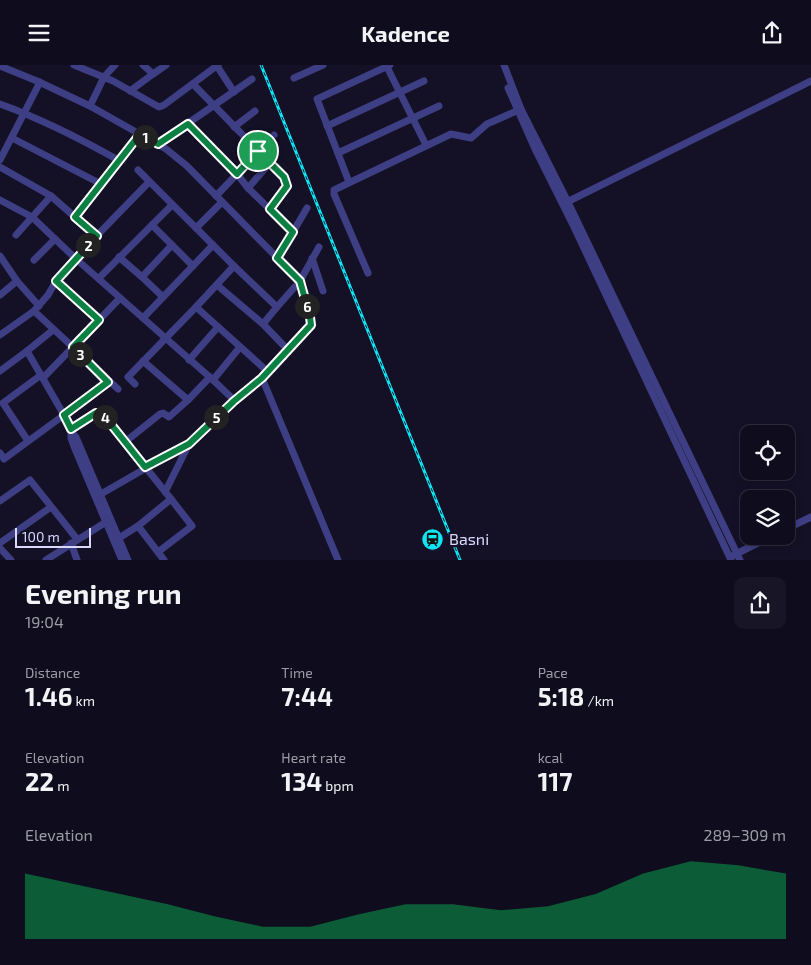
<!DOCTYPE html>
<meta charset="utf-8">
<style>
body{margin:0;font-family:"Exo 2",sans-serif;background:#181626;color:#f1f3f6;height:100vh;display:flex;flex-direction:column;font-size:19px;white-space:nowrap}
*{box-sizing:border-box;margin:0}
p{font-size:16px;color:#9b9ca4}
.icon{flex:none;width:28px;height:28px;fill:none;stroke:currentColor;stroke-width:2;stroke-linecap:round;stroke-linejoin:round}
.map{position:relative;height:495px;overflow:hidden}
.panel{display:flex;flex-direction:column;background:#0f0d1d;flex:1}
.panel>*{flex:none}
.buttons{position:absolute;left:740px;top:360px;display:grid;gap:10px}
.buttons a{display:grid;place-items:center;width:55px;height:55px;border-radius:10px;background:#0f0d1d;box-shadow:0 2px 8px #0003,0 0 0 1px #2f2d3b;font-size:25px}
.scale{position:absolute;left:15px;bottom:12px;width:76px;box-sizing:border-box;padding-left:5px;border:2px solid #dbd8fd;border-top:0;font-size:14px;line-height:18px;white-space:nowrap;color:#dbd8fd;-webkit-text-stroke:4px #141127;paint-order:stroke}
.pin{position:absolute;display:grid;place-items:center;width:42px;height:42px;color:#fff;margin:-21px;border:2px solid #fff;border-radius:50%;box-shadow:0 1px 5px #0007}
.km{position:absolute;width:25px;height:25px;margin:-12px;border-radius:50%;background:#222;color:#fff;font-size:14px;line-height:25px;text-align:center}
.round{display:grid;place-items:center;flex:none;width:52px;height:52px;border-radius:10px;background:#181626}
.head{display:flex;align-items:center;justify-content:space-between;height:85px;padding:0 25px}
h1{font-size:28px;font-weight:700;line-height:38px}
.metrics{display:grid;grid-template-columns:repeat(3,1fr);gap:8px;height:85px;padding:5px 25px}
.metrics div{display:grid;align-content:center}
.metrics b{font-size:25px;font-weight:700}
.metrics small{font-size:14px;font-weight:400}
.metrics p{font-size:14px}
.chart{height:140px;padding:10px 25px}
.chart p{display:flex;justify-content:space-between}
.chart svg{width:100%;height:90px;margin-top:5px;fill:#0b8043;opacity:.7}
header{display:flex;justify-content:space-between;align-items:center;height:65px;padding:0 25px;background:#0f0d1d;font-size:22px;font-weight:700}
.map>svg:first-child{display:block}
</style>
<header><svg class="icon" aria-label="menu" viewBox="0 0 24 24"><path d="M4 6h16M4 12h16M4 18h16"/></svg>Kadence<svg class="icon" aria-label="share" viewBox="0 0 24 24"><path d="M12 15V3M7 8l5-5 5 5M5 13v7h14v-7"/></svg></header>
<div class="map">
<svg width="811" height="495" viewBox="0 0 811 495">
<rect width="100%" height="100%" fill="#141127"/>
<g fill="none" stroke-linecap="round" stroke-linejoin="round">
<!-- minor -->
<g stroke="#3e3e84" stroke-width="7">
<path d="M74,0L113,16L159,42L164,40L218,0"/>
<path d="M386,0L426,80"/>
<path d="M504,0L521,44L568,137L740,495"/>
<path d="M0,1L37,16L90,41L166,84L187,101L300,216L310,252L311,261L262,313L338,495"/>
<path d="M217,1L234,27"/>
<path d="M153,9L166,0"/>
<path d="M294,13L323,0"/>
<path d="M193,19L284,112L287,121L270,144"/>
<path d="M508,23L536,86L574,162L731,495"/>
<path d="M130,26L153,9L143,0"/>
<path d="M0,39C42,54 81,74 120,96"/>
<path d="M90,41L104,12L115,0"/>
<path d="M188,59L237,109L216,131"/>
<path d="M327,61L424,16"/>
<path d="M234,62L255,46"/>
<path d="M274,70L263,78L237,109L248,123L293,167L277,193"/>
<path d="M12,73L101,119"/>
<path d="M158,79L252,14"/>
<path d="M338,88L439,41"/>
<path d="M0,95L40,17"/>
<path d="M0,102L51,131L75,152"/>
<path d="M138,105L234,201"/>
<path d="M349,117L317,34L390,0"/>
<path d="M248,123L270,98"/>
<path d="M0,135L32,152L75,193L149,117"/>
<path d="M565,138L811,16"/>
<path d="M152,160L193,201"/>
<path d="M196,163L222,137"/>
<path d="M293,167L307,143"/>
<path d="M16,170L51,131"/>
<path d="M97,171L75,152L140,69"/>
<path d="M0,191L17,216L0,230"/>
<path d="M119,192L142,212L163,232"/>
<path d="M312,193L323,226"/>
<path d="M34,195L55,174"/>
<path d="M368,208L334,129V125L451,69L471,73L487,59L521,44"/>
<path d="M142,212L172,180"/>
<path d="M99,213L172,140"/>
<path d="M17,216L39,241"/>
<path d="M56,216L99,255L120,233"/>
<path d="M217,220L263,259L287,284"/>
<path d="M34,246L118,324"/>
<path d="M143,253L213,180"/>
<path d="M263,259L277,242"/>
<path d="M53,265L27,286L64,350L108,317"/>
<path d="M0,270L34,246L48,230L56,216L75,193L213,315L234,335"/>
<path d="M189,295L218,262"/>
<path d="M0,306L27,286"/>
<path d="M267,306L196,242L234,201L277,242L300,216L319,182"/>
<path d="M43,313L99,255"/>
<path d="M213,315L240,282"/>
<path d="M135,319L128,312L196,242"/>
<path d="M188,335L210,312"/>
<path d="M71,365L96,348H102L171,434L138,461L119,473"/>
<path d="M72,368L76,372L128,495"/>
<path d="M28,376L3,338L41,310"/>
<path d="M125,377L160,349L163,348L169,352L188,335L143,296"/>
<path d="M0,388L4,394L64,350L71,365V373L75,384L122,495"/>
<path d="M165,427L189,379L234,335L262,313"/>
<path d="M101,429L188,379"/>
<path d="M0,436L30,415L77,474"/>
<path d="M138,461L164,495"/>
<path d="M786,464L811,452"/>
<path d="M0,478L51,442"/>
<path d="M71,478L77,495"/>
<path d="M0,483L11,495"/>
<path d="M158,487L192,461L171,434"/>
<path d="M734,490L772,471"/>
<path d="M46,495L106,457"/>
</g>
<defs>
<path id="rail" d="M261,0L460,495"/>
</defs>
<!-- rail casing -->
<use href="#rail" stroke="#0de6f5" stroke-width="3"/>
<!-- rail -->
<use href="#rail" stroke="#141127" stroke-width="1" stroke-dasharray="4" stroke-linecap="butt"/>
</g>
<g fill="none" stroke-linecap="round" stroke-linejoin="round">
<defs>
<path id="route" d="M188,59L237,109L258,86L284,112L287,121L270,144L293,167L277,193L300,216L310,252L311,260L262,313L234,336L189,379L145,402L102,348H96L71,364L64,350L108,317L73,282L99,255L56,216L97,171L75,152L140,69L158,79Z"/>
</defs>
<!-- route casing -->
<use href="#route" stroke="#fff" stroke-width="10"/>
<!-- route -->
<use href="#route" stroke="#0b8043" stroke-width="6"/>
</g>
<!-- icons -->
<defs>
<symbol id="station-disc" viewBox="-11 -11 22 22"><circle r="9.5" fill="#0de6f5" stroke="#141127"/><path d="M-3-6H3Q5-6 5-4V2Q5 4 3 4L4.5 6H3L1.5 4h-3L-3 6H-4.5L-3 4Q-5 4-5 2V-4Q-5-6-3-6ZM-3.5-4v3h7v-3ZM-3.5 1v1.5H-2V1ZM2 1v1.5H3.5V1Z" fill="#111"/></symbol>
</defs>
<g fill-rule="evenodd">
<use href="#station-disc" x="420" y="462" width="25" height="25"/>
</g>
<g text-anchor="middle" stroke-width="4.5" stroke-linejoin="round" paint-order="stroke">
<!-- poi labels -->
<g font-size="16" fill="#dbd8fd" stroke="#141127" text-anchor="start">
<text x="449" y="480">Basni</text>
</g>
</g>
</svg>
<div class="buttons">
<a><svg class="icon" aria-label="locate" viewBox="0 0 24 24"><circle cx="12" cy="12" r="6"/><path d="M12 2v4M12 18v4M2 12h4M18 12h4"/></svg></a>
<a><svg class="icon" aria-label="layers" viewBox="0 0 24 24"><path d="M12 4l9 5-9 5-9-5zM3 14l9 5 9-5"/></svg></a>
</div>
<div class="scale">100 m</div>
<div class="pin" style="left:258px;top:86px;background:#1e9e55"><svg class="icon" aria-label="arrive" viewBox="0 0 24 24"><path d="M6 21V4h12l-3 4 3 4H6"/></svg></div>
<b class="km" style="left:145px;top:72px">1</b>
<b class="km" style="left:88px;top:180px">2</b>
<b class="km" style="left:80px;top:289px">3</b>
<b class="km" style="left:105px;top:352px">4</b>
<b class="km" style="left:216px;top:352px">5</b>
<b class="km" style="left:307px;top:241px">6</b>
</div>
<section class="panel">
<div class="head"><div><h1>Evening run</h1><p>19:04</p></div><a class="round"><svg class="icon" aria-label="share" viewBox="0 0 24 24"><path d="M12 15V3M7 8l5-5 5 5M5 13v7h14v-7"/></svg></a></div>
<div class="metrics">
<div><p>Distance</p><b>1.46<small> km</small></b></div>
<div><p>Time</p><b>7:44</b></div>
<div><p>Pace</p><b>5:18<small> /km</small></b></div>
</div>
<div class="metrics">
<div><p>Elevation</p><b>22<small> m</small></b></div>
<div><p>Heart rate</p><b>134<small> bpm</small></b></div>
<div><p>kcal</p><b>117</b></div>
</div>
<div class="chart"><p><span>Elevation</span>289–309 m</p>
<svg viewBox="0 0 160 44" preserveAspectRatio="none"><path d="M0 44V12L10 17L20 22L30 27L40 33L50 38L60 38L70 32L80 27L90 27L100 30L110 28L120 22L130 12L140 6L150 8L160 12V44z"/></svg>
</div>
</section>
